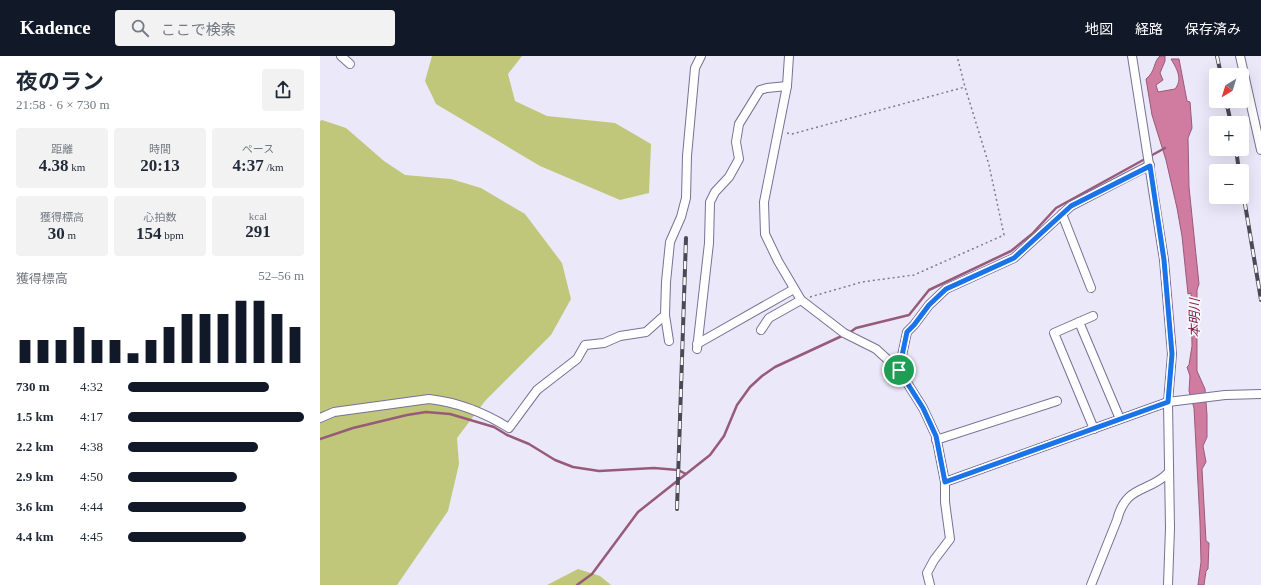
<!DOCTYPE html>
<html lang="ja">
<meta charset="utf-8">
<style>
body{margin:0;font-family:"Times New Roman","Noto Sans JP",serif;background:#f2f2f3;color:#1f2937;height:100vh;display:flex;flex-direction:column;font-size:15px;white-space:nowrap}
*{box-sizing:border-box;margin:0}
p{font-size:13px;color:#747a83}
.icon{flex:none;width:22px;height:22px;fill:none;stroke:currentColor;stroke-width:2;stroke-linecap:round;stroke-linejoin:round}
.map{position:relative;flex:1;overflow:hidden}
.drawer{display:flex;flex-direction:column;background:#fff;width:320px}
.drawer>*{flex:none}
.needle{width:26px;rotate:218deg}
.fabs{position:absolute;left:889px;top:12px;display:grid;gap:8px}
.fabs a{display:grid;place-items:center;width:40px;height:40px;border-radius:4px;background:#fff;box-shadow:0 4px 16px #0002;font-size:20px}
.pin{position:absolute;display:grid;place-items:center;width:34px;height:34px;color:#fff;margin:-17px;border:2px solid #fff;border-radius:50%;box-shadow:0 1px 4px #0007}
.round{display:grid;place-items:center;flex:none;width:42px;height:42px;border-radius:4px;background:#f2f2f3}
.overview{display:flex;align-items:center;justify-content:space-between;height:68px;padding:0 16px}
h1{font-size:22px;font-weight:700;line-height:30px}
.figures{display:grid;grid-template-columns:repeat(3,1fr);gap:6px;height:68px;padding:4px 16px}
.figures div{display:grid;align-content:center;border-radius:4px;background:#f2f2f3;text-align:center}
.figures b{font-size:17px;font-weight:700}
.figures small{font-size:11px;font-weight:400}
.figures p{font-size:11px}
.chart{height:112px;padding:8px 16px}
.chart p{display:flex;justify-content:space-between}
.chart svg{width:100%;height:72px;margin-top:4px;stroke:#111827;stroke-width:6}
ul{padding:0 16px;list-style:none;font-size:13px}
li{display:grid;grid-template-columns:64px 48px 1fr;align-items:center;height:30px}
li i{height:10px;border-radius:5px;background:#111827}
header{display:flex;align-items:center;gap:24px;box-sizing:border-box;height:56px;padding:0 20px;background:#111827;color:#fff}
header strong{font-size:19px}
nav{display:flex;gap:22px;margin-inline-start:auto;font-size:14px}
.search{width:280px;height:36px;background:#f2f2f3;display:flex;align-items:center;gap:10px;box-sizing:border-box;padding:0 14px;border-radius:4px;color:#747a83;font-size:15px}
main{display:flex;flex:1;min-height:0}
.map>svg:first-child{display:block}
</style>
<header>
<strong>Kadence</strong>
<div class="search"><svg class="icon" aria-label="search" viewBox="0 0 24 24"><circle cx="10" cy="10" r="6"/><path d="M15 15l6 6"/></svg>ここで検索</div>
<nav><a>地図</a><a>経路</a><a>保存済み</a></nav>
</header>
<main>
<section class="drawer">
<div class="overview"><div><h1>夜のラン</h1><p>21:58 · 6 × 730 m</p></div><a class="round"><svg class="icon" aria-label="share" viewBox="0 0 24 24"><path d="M12 15V3M7 8l5-5 5 5M5 13v7h14v-7"/></svg></a></div>
<div class="figures">
<div><p>距離</p><b>4.38<small> km</small></b></div>
<div><p>時間</p><b>20:13</b></div>
<div><p>ペース</p><b>4:37<small> /km</small></b></div>
</div>
<div class="figures">
<div><p>獲得標高</p><b>30<small> m</small></b></div>
<div><p>心拍数</p><b>154<small> bpm</small></b></div>
<div><p>kcal</p><b>291</b></div>
</div>
<div class="chart"><p><span>獲得標高</span>52–56 m</p>
<svg viewBox="0 0 160 44" preserveAspectRatio="none"><path d="M5 44V30M15 44V30M25 44V30M35 44V22M45 44V30M55 44V30M65 44V38M75 44V30M85 44V22M95 44V14M105 44V14M115 44V14M125 44V6M135 44V6M145 44V14M155 44V22"/></svg>
</div>
<ul>
<li><b>730 m</b>4:32<i style="width:80%"></i></li>
<li><b>1.5 km</b>4:17<i style="width:100%"></i></li>
<li><b>2.2 km</b>4:38<i style="width:74%"></i></li>
<li><b>2.9 km</b>4:50<i style="width:62%"></i></li>
<li><b>3.6 km</b>4:44<i style="width:67%"></i></li>
<li><b>4.4 km</b>4:45<i style="width:67%"></i></li>
</ul>
</section>
<div class="map">
<svg width="941" height="529" viewBox="0 0 941 529">
<rect width="100%" height="100%" fill="#ebe8f9"/>
<!-- green -->
<g fill="#c0c77a">
<path d="M112,0H202L188,18L195,45L227,60L295,67L331,88L329,137L300,144L220,110L116,48L105,25Z"/>
<path d="M2,64L26,72L64,105L85,119L131,123L161,132L205,158L242,207L251,243L231,279L165,345L137,382L139,408L128,455L77,529H0V65Z"/>
<path d="M258,513L280,520L291,529H227Z"/>
</g>
<!-- water -->
<path fill="#d07ba0" stroke="#975b79" d="M840,0H845V5L840,17L843,24L836,29L838,36L855,33C863,23 857,13 851,3H859L867,45L870,46L872,72L868,82L869,131L879,228L877,234V315L885,333L887,359V381L883,390L886,406L882,413L886,485L889,487L888,513L886,515L884,529H878L881,506L880,466L874,352L869,335L870,320L867,311L869,309L872,290L871,237L868,238L862,180L857,152L846,104L832,59L826,23C836,15 833,6 840,0Z"/>
<g fill="none" stroke-linecap="round" stroke-linejoin="round">
<!-- stream -->
<g stroke="#975b79" stroke-width="2.5">
<path d="M529,277L536,272L589,259L609,234L691,195L712,178L736,152L845,92"/>
<path d="M0,383L33,372L87,359L106,356L130,358L174,371L187,379L209,388L235,404L253,411L279,415L334,412L358,414L366,418"/>
<path d="M257,529L272,518L318,456L390,399L404,380L417,349L430,331L442,320L455,311L524,279"/>
</g>
<defs>
<g id="minor">
<path d="M21,0L30,8"/>
<path d="M469,0L467,30L444,146L445,178L458,205L481,244L524,277L556,293L579,314L603,352L616,380L625,426V446L630,483L614,504L607,517L610,529"/>
<path d="M812,0L844,204L852,298L848,346L850,472L848,529"/>
<path d="M920,0L941,94"/>
<path d="M742,158L771,232"/>
<path d="M345,259L349,285"/>
<path d="M773,260L734,277L774,373"/>
<path d="M759,266L800,363"/>
<path d="M441,274L449,262L481,244"/>
<path d="M377,288L474,233"/>
<path d="M377,293L389,187L390,146L395,136L409,121L419,103L416,86L419,68L440,34L447,32L467,30"/>
<path d="M579,314L587,276L594,269L609,249L626,233L694,202L751,150L830,109"/>
<path d="M0,362L14,356L109,343C136,346 165,357 189,372L217,334L257,303L265,289L284,287L300,280L326,276L345,259L346,226L350,186L361,161L366,142L367,100L375,12L381,0"/>
<path d="M616,384L737,345"/>
<path d="M625,426L848,346L905,339L941,338"/>
<path d="M771,529L797,464C806,428 829,437 848,417"/>
</g>
</defs>
<!-- minor casing -->
<use href="#minor" stroke="#787196" stroke-width="10"/>
<!-- path -->
<g stroke="#7e7b8a" stroke-width="1.5" stroke-dasharray="2 3" stroke-linecap="butt">
<path d="M467,77L472,78L645,31"/>
<path d="M490,241L542,226L594,219L684,179L669,109L645,31L637,0"/>
</g>
<!-- minor -->
<use href="#minor" stroke="#fff" stroke-width="8"/>
<defs>
<g id="rail">
<path d="M897,0L901,19"/>
<path d="M906,45L911,67"/>
<path d="M916,93L919,115"/>
<path d="M922,130L941,244"/>
<path d="M357,453L366,182"/>
</g>
</defs>
<!-- rail casing -->
<use href="#rail" stroke="#4c4957" stroke-width="4"/>
<!-- rail -->
<use href="#rail" stroke="#f8f8f8" stroke-width="2.5" stroke-dasharray="8" stroke-linecap="butt"/>
</g>
<g fill="none" stroke-linecap="round" stroke-linejoin="round">
<defs>
<path id="route" d="M830,110L844,204L852,298L848,346L625,426L616,380L603,352L579,314L587,276L594,269L609,249L626,233L694,202L751,150Z"/>
</defs>
<!-- route casing -->
<use href="#route" stroke="#fff" stroke-width="8"/>
<!-- route -->
<use href="#route" stroke="#1a73e8" stroke-width="5"/>
</g>
<g text-anchor="middle" stroke-width="3.5" stroke-linejoin="round" paint-order="stroke">
<!-- water labels -->
<g font-size="13" font-style="italic" fill="#7e184f" stroke="#f8f8f8">
<text transform="translate(874 262) rotate(-90)" y="5">本明川</text>
</g>
</g>
</svg>
<div class="fabs">
<a><svg class="needle" viewBox="-14 -14 28 28"><path d="M0-13l5 13h-10z" fill="#e53935"/><path d="M0 13l5-13h-10z" fill="#747a83"/></svg></a>
<a>+</a>
<a>−</a>
</div>
<div class="pin" style="left:579px;top:314px;background:#1e9e55"><svg class="icon" aria-label="arrive" viewBox="0 0 24 24"><path d="M6 21V4h12l-3 4 3 4H6"/></svg></div>
</div>
</main>
